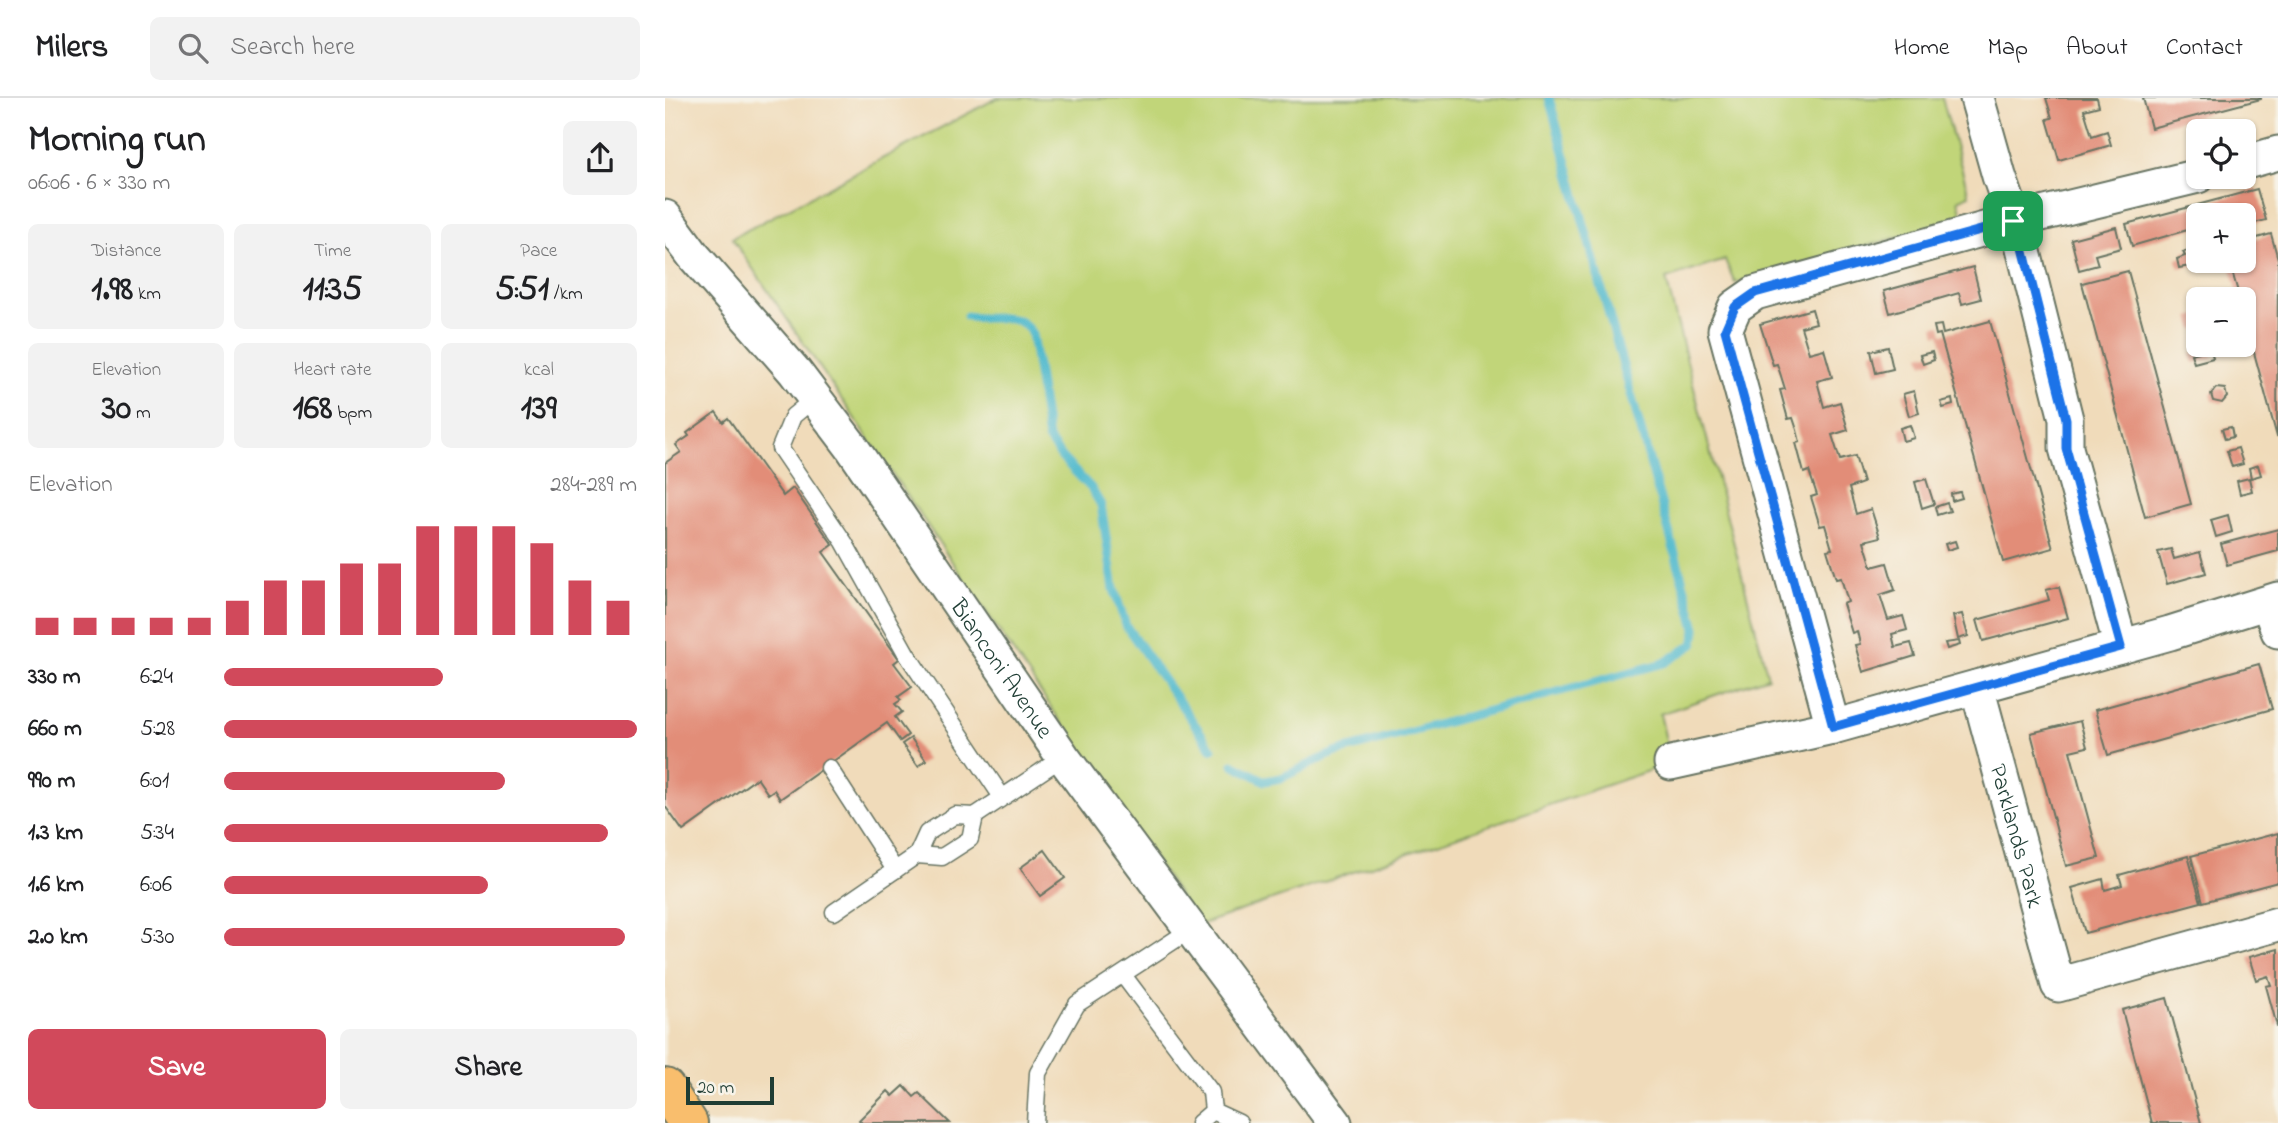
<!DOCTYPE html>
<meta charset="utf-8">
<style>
body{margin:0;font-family:"Indie Flower",sans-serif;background:#f2f2f2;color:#202124;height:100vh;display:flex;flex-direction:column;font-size:26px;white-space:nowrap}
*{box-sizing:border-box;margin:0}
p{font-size:23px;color:#757577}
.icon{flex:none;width:38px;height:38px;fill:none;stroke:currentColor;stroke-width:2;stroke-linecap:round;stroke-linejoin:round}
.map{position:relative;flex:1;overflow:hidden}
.sheet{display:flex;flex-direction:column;background:#fff;width:665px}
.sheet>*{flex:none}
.controls{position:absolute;left:1521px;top:21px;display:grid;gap:14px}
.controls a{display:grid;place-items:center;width:70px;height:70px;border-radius:10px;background:#fff;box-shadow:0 2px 5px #0004;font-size:35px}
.scale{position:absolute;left:21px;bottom:18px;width:88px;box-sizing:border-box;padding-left:7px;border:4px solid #1f3d34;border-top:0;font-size:19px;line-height:24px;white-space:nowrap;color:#1f3d34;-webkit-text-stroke:5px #f7f3e8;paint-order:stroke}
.pin{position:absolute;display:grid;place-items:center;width:60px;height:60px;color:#fff;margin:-30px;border-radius:14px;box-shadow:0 4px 10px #0006}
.round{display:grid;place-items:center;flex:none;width:74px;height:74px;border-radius:10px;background:#f2f2f2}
.headline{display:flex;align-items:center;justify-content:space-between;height:119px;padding:0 28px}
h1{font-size:38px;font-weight:700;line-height:52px}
.metrics{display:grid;grid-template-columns:repeat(3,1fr);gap:10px;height:119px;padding:7px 28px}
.metrics div{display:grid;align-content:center;border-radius:10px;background:#f2f2f2;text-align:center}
.metrics b{font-size:35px;font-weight:700}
.metrics small{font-size:19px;font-weight:400}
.metrics p{font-size:19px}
.chart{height:196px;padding:14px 28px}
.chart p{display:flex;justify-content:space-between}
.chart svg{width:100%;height:126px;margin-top:7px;stroke:#d1495b;stroke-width:6}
.primary-button{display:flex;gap:14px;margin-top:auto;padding:14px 28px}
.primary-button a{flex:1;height:80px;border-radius:10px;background:#d1495b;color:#fff;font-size:28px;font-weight:700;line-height:80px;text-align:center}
.primary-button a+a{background:#f2f2f2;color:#202124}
ul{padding:0 28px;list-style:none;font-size:23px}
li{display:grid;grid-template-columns:112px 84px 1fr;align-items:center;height:52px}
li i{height:18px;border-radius:9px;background:#d1495b}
header{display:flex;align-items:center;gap:42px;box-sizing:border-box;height:98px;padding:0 35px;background:#fff;border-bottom:2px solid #e0e0e0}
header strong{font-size:33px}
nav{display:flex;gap:38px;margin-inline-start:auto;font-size:24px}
.search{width:490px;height:63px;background:#f2f2f2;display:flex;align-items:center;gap:18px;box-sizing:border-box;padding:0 24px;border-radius:10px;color:#757577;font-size:26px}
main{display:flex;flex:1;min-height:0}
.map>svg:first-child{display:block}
</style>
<header>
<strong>Milers</strong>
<div class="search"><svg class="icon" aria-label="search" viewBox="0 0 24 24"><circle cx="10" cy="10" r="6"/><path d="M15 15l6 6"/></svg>Search here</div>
<nav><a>Home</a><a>Map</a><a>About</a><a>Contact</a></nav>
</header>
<main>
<section class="sheet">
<div class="headline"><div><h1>Morning run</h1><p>06:06 · 6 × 330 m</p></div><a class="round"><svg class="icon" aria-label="share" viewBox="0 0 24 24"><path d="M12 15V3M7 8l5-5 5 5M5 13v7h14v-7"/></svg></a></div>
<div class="metrics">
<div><p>Distance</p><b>1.98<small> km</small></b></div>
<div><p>Time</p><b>11:35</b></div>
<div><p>Pace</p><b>5:51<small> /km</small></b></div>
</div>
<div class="metrics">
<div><p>Elevation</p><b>30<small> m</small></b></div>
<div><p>Heart rate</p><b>168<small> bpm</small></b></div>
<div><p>kcal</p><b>139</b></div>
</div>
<div class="chart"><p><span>Elevation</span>284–289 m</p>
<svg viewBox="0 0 160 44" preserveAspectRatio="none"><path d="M5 44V38M15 44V38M25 44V38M35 44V38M45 44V38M55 44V32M65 44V25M75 44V25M85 44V19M95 44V19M105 44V6M115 44V6M125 44V6M135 44V12M145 44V25M155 44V32"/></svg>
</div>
<ul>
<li><b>330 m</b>6:24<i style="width:53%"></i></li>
<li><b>660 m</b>5:28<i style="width:100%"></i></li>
<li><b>990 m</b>6:01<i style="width:68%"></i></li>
<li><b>1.3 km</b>5:34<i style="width:93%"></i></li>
<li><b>1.6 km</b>6:06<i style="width:64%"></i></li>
<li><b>2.0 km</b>5:30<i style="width:97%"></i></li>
</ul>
<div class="primary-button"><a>Save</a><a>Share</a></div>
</section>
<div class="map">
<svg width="1613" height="1025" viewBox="0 0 1613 1025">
<rect width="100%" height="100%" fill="#f7f3e8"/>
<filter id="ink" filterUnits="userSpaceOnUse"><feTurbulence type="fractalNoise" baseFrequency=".0143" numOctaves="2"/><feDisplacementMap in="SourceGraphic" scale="14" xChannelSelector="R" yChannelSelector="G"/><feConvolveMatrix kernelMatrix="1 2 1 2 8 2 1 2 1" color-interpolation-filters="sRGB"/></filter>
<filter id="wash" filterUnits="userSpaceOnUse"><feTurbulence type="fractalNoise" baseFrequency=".00686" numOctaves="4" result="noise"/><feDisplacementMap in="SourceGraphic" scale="28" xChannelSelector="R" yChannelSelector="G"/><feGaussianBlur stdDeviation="1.57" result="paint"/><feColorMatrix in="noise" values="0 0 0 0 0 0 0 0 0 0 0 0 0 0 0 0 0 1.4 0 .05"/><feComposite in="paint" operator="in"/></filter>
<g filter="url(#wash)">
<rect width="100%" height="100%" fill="#f0dbba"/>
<!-- green -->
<path fill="#c1d579" stroke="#708956" stroke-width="2" d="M332,0H1277L1304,97L1293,102L1298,121L1070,185L1060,162L1001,181L1103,579L995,616L1006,665L534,827L67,140Z"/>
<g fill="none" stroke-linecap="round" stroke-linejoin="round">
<!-- stream -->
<g stroke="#50b9cd" stroke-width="9">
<path d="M302,218C327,225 353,210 367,236L383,341L397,360L426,390L436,407L449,491L461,528L547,651"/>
<path d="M568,666L600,683L616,680L669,655L999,565L1029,546L1031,531L884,0"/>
</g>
</g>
<g id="blocks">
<!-- building -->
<g fill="#e28d78">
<path d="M1381,0H1432L1434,8L1419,12L1427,38L1442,33L1446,47L1394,62L1382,21L1387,20Z"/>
<path d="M1478,0H1596V1L1486,30Z"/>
<path d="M1592,91L1601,122L1582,127L1579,116L1533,117V129L1467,148L1461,126Z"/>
<path d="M1451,129L1456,150L1430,157L1433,167L1414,172L1406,141Z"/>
<path d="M1606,136L1613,161L1612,339L1578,214V201H1575L1564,163H1578V144Z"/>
<path d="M1532,151L1536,166L1514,170L1512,161L1520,158L1518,154Z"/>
<path d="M1308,169L1316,201L1297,206L1294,195L1225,215L1219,193Z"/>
<path d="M1463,173L1526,406L1480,419L1417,185Z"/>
<path d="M1147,211L1151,225L1136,229L1144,255L1159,251L1167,279L1152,283L1159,309L1175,304L1183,332L1167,337L1175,362L1190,358L1198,385L1184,390L1191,416L1206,411L1215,439L1199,443L1207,469L1222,465L1230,492L1215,497L1223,522L1238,518L1242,532L1227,536L1230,549L1246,545L1250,558L1198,574L1190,547L1195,546L1192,533L1187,535L1178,506L1183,504L1176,480L1171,481L1162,452L1167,451L1160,427L1155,428L1146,399L1152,397L1144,373L1139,375L1131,345L1135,344L1132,332L1128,320L1123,321L1115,292L1120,291L1116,278L1112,266L1108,267L1095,226Z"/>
<path d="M1533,217V231L1529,232L1525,219Z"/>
<path d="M1325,223L1388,450L1338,464L1275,236L1271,237L1269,228L1276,227L1278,236Z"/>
<path d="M1532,247H1545L1548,260L1529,265L1526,256L1534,254Z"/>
<path d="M1223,249L1228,271L1211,275L1206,253Z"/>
<path d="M1267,254L1269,262L1258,266L1255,257Z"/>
<path d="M1551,290L1560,291L1562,299L1557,305L1548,303L1546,296Z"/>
<path d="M1249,293L1254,315L1244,318L1238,296Z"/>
<path d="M1287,301L1288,307L1278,310L1276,304Z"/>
<path d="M51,314L58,324L63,320L118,398L128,390L168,447L158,454L234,561L229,565L247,589L233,599L236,602L230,606L237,614L230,619L243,637L235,643L222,625L115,701L109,692L103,696L92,680L18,733L0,708V365L16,354L11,347L24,338L22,335Z"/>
<path d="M1245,327L1249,340L1238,343L1235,330Z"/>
<path d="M1566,329L1568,339L1560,341L1557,331Z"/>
<path d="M1573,350L1578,366L1567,369L1562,353Z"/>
<path d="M1593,367L1596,377L1586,380L1584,370Z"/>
<path d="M1584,380L1587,393L1575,396L1572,383Z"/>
<path d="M1261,381L1269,406L1257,410L1250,384Z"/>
<path d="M1295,394L1297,400L1287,403L1286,396Z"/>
<path d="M1282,405L1285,413L1272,417L1270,409Z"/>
<path d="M1563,417L1567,434L1551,439L1546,422Z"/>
<path d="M1613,431V453L1562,467L1556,446Z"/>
<path d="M1290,443L1292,449L1282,452L1280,446Z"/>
<path d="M1506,451L1509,461L1535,454L1541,475L1502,486L1493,454Z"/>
<path d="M1394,489L1403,520L1318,543L1312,522L1384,502L1381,492Z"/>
<path d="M1297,516L1303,538L1293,541L1288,518Z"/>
<path d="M1294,543L1295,547L1282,551L1280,545Z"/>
<path d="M1594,566L1607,611L1443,657L1430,612Z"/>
<path d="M1415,623L1422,649L1405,653L1434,760L1401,768L1366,635Z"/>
<path d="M246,640L261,662L253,668L237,646Z"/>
<path d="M1613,735V784L1538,804L1526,758Z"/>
<path d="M380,752L400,780L375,798L355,770Z"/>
<path d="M1523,758L1536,804L1420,835L1407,790L1438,781L1440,792L1457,787L1454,777Z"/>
<path d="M1613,851V928H1612L1601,888L1606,887L1603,878L1591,882L1584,859Z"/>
<path d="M1502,900L1531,1007L1536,1025H1487L1478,991L1457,912Z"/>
<path d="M239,988L249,999L254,995L285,1025H197L194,1022L223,993L228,998Z"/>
</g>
</g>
</g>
<g filter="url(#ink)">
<use href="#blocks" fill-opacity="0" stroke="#687463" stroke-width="2"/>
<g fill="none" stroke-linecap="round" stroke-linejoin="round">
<defs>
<g id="lane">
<path d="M150,300L128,318L115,350L179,444L241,555L337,699"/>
<path d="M164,670L230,772"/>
<path d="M252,757L277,759L305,741L310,718"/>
<path d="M169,814L252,757L262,735L290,717L310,718L398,659"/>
<path d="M458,877L546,994L548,1013L534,1025"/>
<path d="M548,1013L574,1025"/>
<path d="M370,1025L373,975L412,906L525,832"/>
</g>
<g id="street">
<path d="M1312,0L1334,78L1355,138L1401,321V350L1456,549"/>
<path d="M1578,65L1613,55"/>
<path id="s1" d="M0,119L28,157L130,274L186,348L398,659L670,1025"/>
<path d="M1603,505L1613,533"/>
<path id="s2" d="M1312,589L1393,887L1613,826"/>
<path d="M1168,629L1060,232L1070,209L1090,195L1348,123L1533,78"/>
<path d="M1006,665L1168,629L1505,535L1613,501"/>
</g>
<path id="highway" d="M0,990L23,1025"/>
</defs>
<!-- lane casing -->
<use href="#lane" stroke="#687463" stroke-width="19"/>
<!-- street casing -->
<use href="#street" stroke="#687463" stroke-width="37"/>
<!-- highway casing -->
<use href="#highway" stroke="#687463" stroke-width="42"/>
<!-- lane -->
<use href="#lane" stroke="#fff" stroke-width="16"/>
<!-- street -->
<use href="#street" stroke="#fff" stroke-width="33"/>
<!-- highway -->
<use href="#highway" stroke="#f9be6d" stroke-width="38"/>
</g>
</g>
<g fill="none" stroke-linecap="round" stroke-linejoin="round" filter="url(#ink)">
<defs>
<path id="route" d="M1348,123L1355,138L1401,321V350L1456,549L1168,629L1060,232L1070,209L1090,195Z"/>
</defs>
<!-- route casing -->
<use href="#route" stroke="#fff" stroke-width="14"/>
<!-- route -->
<use href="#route" stroke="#1a73e8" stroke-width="9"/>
</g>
<g text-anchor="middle" stroke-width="5" stroke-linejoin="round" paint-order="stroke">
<!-- street labels -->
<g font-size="24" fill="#1f3d34" stroke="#f7f3e8">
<text dy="8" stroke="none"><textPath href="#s1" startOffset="564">Bianconi Avenue</textPath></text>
<text dy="8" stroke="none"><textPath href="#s2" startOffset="154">Parklands Park</textPath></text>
</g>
</g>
</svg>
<div class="controls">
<a><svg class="icon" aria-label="locate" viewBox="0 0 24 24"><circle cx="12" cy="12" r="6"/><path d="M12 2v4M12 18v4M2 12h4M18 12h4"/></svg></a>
<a>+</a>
<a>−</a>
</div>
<div class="scale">20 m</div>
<div class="pin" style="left:1348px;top:123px;background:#1e9e55"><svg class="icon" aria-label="arrive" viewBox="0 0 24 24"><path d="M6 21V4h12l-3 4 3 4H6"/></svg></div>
</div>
</main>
